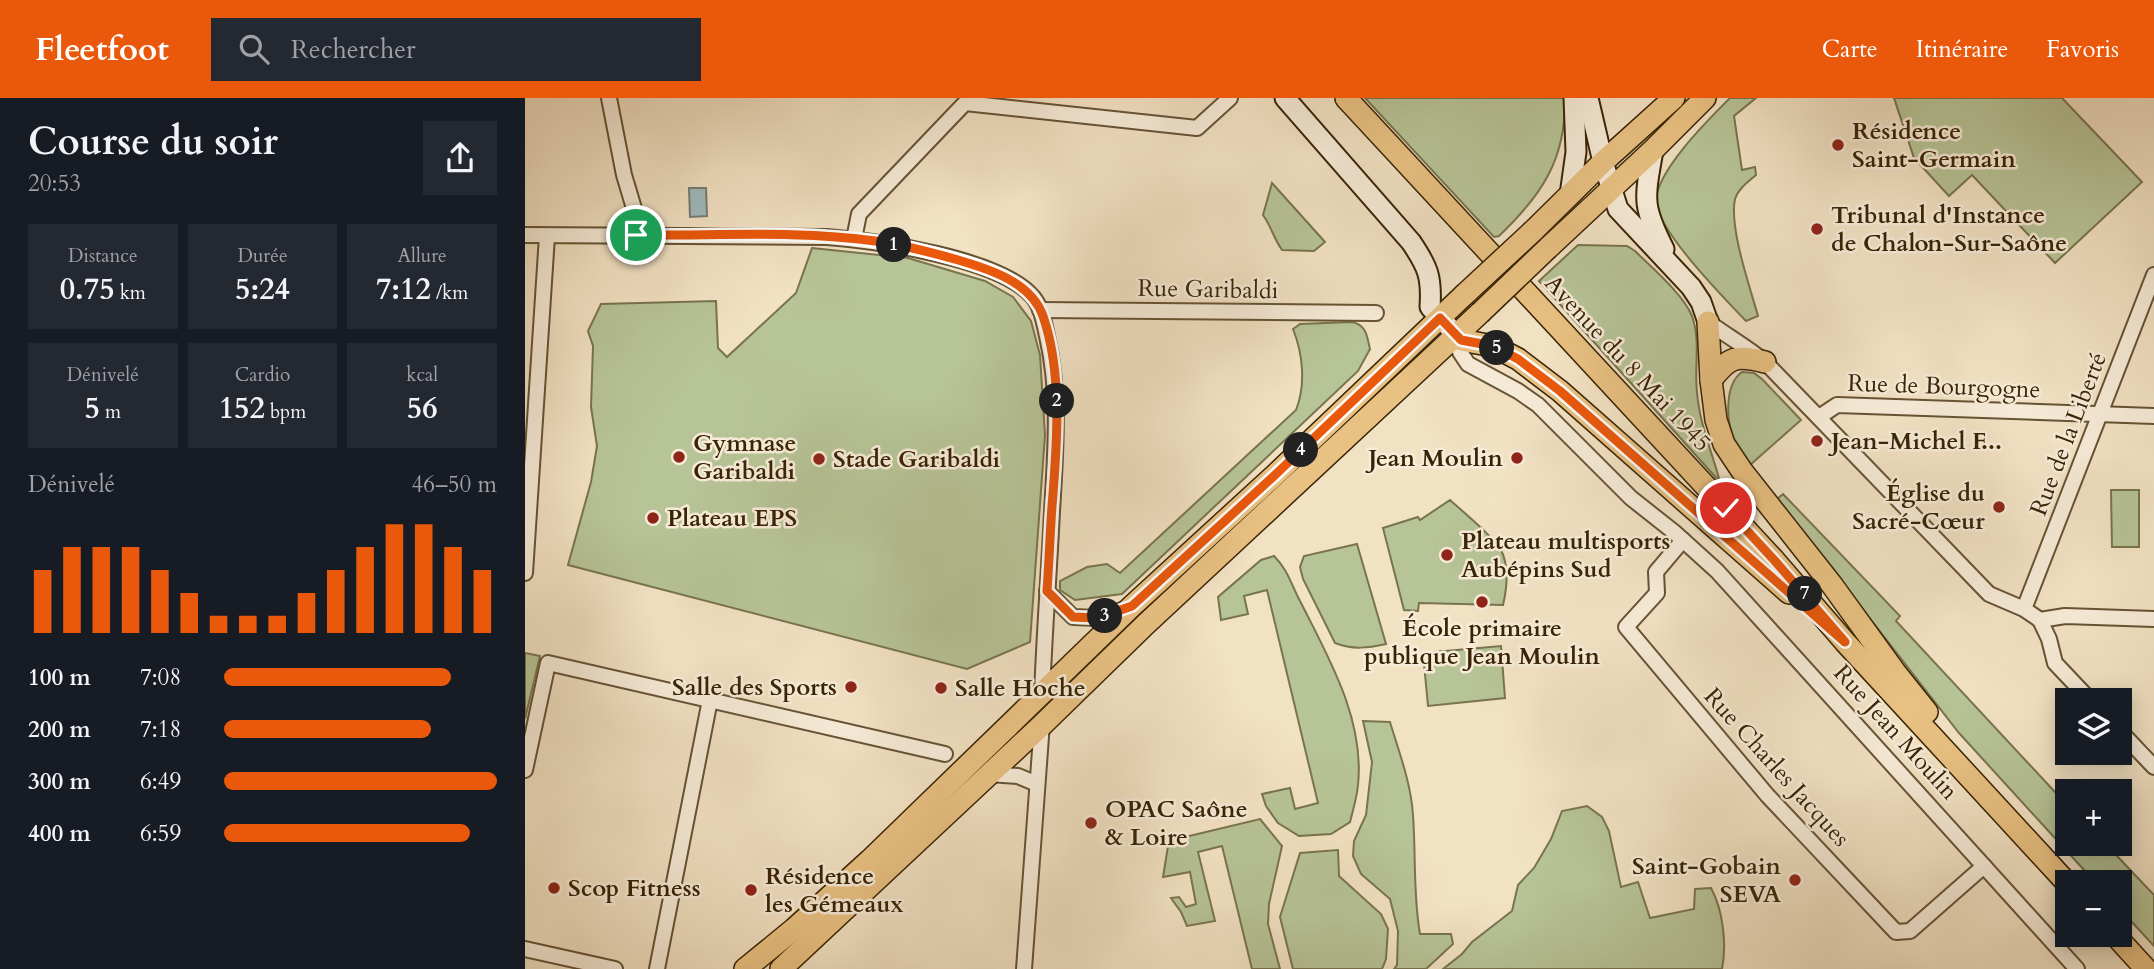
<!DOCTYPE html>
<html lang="fr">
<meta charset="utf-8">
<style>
body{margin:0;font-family:Cardo,serif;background:#242831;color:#f1f3f6;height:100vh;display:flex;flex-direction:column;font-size:26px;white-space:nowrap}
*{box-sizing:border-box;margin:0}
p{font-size:23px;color:#9ea1a6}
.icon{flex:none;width:38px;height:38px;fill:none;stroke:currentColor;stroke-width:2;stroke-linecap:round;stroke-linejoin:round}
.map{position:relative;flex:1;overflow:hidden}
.side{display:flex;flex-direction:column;background:#171b24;width:525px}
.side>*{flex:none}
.buttons{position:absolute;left:1530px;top:590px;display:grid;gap:14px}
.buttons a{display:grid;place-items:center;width:77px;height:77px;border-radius:0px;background:#171b24;box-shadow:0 4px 18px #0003;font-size:35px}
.pin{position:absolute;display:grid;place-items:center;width:60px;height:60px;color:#fff;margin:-30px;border:4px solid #fff;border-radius:50%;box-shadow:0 2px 7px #0007}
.km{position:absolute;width:35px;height:35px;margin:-18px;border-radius:50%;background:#222;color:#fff;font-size:19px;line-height:35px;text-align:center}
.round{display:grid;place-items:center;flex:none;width:74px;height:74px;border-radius:0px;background:#242831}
.summary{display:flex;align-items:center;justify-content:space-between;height:119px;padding:0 28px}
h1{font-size:38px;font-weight:600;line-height:52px}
.metrics{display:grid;grid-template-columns:repeat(3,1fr);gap:10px;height:119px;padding:7px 28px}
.metrics div{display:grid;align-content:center;border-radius:0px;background:#242831;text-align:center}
.metrics b{font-size:30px;font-weight:600}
.metrics small{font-size:19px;font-weight:400}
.metrics p{font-size:19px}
.chart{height:196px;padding:14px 28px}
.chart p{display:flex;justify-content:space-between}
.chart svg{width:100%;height:126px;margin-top:7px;stroke:#ea580c;stroke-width:6}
ul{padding:0 28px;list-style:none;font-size:23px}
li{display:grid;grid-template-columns:112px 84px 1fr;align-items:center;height:52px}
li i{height:18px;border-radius:9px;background:#ea580c}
header{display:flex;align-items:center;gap:42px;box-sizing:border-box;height:98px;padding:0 35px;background:#ea580c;color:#fff}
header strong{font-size:33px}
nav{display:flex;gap:38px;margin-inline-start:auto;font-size:24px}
.search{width:490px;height:63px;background:#242831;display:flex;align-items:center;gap:18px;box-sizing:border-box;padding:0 24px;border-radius:0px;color:#9ea1a6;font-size:26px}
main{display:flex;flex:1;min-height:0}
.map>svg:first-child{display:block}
</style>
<header>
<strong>Fleetfoot</strong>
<div class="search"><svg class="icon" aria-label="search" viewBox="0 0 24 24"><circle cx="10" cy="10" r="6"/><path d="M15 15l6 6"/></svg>Rechercher</div>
<nav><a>Carte</a><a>Itinéraire</a><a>Favoris</a></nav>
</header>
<main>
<section class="side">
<div class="summary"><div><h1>Course du soir</h1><p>20:53</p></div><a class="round"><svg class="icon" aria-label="share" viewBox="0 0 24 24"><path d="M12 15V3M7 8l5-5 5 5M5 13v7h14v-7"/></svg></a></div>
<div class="metrics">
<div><p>Distance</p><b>0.75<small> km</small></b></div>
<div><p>Durée</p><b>5:24</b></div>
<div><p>Allure</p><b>7:12<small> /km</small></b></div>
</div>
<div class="metrics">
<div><p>Dénivelé</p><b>5<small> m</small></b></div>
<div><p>Cardio</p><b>152<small> bpm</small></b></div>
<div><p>kcal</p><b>56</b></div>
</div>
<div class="chart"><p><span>Dénivelé</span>46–50 m</p>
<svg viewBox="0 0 160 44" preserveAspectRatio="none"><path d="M5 44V22M15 44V14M25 44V14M35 44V14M45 44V22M55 44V30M65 44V38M75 44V38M85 44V38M95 44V30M105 44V22M115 44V14M125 44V6M135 44V6M145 44V14M155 44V22"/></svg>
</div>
<ul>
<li><b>100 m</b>7:08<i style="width:83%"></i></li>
<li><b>200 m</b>7:18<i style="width:76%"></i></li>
<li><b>300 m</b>6:49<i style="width:100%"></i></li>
<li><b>400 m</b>6:59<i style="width:90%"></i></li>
</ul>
</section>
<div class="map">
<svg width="1629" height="871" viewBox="0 0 1629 871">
<rect width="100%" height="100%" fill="#f2e2c4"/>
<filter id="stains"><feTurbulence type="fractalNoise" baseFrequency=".00286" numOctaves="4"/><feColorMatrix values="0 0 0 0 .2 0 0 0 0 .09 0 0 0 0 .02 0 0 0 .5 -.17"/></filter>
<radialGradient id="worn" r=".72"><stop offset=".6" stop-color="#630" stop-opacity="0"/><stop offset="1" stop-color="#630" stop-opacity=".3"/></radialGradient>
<!-- green -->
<g fill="#b7c497" stroke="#78744e" stroke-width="2">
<path d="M840,0H1040C1041,61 1017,97 974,138L969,139Z"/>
<path d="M1205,0H1231L1209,18L1217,72L1230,69L1231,77C1223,84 1213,91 1210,101C1204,130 1225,189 1233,218L1221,223C1201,202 1132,132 1131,104C1130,74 1184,21 1205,0Z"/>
<path d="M1369,0H1537L1617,84L1530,165L1447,77L1424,98L1389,60Z"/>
<path d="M747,85L800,144L789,153L757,152C749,141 746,128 738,117Z"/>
<path d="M1053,147L1102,148L1110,153C1127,170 1158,196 1167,218C1176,244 1169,268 1172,294C1174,324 1187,354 1195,384L1014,183Z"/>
<path d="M287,150L383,160L460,183L488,199L506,223L515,257L520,337L505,544L442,571L43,467L66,384L72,348L66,309L68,248L63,233L76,206L191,203L193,250L202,259L271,195Z"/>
<path d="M827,224C842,227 842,239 845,251L833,273L597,496L550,502L535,492V483L562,469L582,466L595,475L771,312C781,287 778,256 768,231L775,226Z"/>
<path d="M1217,274L1229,275L1237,281L1276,322L1225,367C1217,358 1211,349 1208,338C1201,320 1200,286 1217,274Z"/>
<path d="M1586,392H1614V449H1587Z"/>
<path d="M1258,396L1375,518L1371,523L1542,707V746H1589L1597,753L1592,758L1629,797V848L1594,810V784H1570L1434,635L1252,401Z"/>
<path d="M925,402C936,412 971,441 976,452C984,468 982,490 978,507L894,505L893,513L879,512L858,430L893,419L895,422Z"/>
<path d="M832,446L861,546C843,550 828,552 810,545L778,481L775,469L779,458Z"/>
<path d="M749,458C762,471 765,483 773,499C802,557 840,620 833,687C832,699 828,712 825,724L806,736L774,738L753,725L741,708L737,696L765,690L770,711L793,705L742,492L719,498L723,516L696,522L693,499L736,462Z"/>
<path d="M976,548L980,600L903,608L898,555Z"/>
<path d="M0,555L15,558L0,621Z"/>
<path d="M838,623L865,624C874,654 886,685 888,717C891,757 888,797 895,836H926L928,846L901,871H869L872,867L873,833L865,801L836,776L828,758L829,743L841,717L847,664Z"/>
<path d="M1062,708L1077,719L1084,733L1096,789L1113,784L1125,820L1169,811L1170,791L1186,790C1198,812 1202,846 1197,871H918L937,856L947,844L987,813L993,787L1009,770L1026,741L1037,713Z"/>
<path d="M735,721L757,748L744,806L743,826L755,871H727L697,748L673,754L690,823L662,828L656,814L646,800L654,799L661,809L671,806L665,774L638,779L643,748L656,740Z"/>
<path d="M813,752L814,778L856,816L863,831L861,861L857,871H768L755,819L775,755Z"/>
</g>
<!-- water -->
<path fill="#a0bbbf" stroke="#767e74" stroke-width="2" d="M164,90H181L182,118L165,119Z"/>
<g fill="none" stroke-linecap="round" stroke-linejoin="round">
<defs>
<g id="street">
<path d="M84,0L99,77L111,117V137"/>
<path d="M0,137L302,139C352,143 475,160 508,199C517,210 519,225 522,238C537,304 529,367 526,433C523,488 519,543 517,598"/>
<path d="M329,141L334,116L440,5L672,30L705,0"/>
<path d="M515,212L851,215"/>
<path d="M1183,224C1202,238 1222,249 1240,264L1464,496L1499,511L1515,522L1524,541L1530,565L1565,602"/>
<path d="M936,242L935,254L943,266L993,293L1013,307L1106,400L1149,434L1192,473L1552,871"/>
<path d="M1294,319L1312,307L1629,318"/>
<path d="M1158,442L1131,474L1132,495L1101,529L1242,697L1371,834L1385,833L1459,768"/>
<path d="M0,475L22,138"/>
<path d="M522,493L548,519L573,520L600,511"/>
<path d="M1499,511L1629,177"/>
<path d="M1515,522L1540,518L1629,521"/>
<path d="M1594,632L1629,669"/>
<path d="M0,672L23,565L420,656"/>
<path d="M464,676L493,678L512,686"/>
<path d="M0,851L90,871"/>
<path d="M132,871L185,602"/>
<path d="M499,871L517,625"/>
</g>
<g id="secondary">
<path d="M760,0L886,144C903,169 907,179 905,209L936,242"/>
<path d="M1063,0L1078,64L1093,111L1166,189L1176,204L1183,224"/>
<path d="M1128,52C1120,100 1116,106 1139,151"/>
<path d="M1045,97L1051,54L1049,0"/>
</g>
<g id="primary">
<path d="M821,0L1250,463L1320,544L1542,785"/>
<path d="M1008,133L1078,64L1149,0"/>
<path d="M1023,150L1128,52L1180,0"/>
<path d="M1183,224L1186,282L1191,322L1199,346L1217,373L1307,487L1370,574L1402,614"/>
<path d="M936,242L968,248L993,261L1035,293L1264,495"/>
<path d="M1186,282C1205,258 1211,257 1240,264"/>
<path d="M1589,836L1621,871"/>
<path d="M220,871L269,831L345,762L607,508L750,377L939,197"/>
<path d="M256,871L517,627L621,526L955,215"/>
</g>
</defs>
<!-- street casing -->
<use href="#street" stroke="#665334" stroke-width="18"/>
<!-- secondary casing -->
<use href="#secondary" stroke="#382304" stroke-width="23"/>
<!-- primary casing -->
<use href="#primary" stroke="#382304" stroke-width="24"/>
<!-- street -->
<use href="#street" stroke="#f7ecd9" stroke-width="14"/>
<!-- secondary -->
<use href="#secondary" stroke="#f7ecd9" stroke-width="19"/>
<!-- primary -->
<use href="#primary" stroke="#e9c182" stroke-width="21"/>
<defs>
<g id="primary-bridge">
<path d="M939,197L1008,133"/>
<path d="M955,215L1023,150"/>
</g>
</defs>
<!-- primary-bridge casing -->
<use href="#primary-bridge" stroke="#382304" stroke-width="24" stroke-linecap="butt"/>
<!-- primary-bridge -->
<use href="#primary-bridge" stroke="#e9c182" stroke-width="21"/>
</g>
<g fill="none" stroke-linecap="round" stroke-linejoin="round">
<defs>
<path id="route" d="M111,137C188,138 274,132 350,143C378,147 405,154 433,162C464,171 506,184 518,218C538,276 532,348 527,408C525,436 524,465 522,493L548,519L573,520L607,508L750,377L915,220L936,242L968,248L993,261L1035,293L1320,544L1250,463L1201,410"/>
</defs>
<!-- route casing -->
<use href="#route" stroke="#fff" stroke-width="14"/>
<!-- route -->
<use href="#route" stroke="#ea580c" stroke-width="9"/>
</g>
<!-- markers -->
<g fill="#8f2418" stroke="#f7ecd9" stroke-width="2.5">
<circle cx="1313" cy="47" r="7"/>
<circle cx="1292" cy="131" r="7"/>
<circle cx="1292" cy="343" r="7"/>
<circle cx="154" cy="359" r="7"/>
<circle cx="992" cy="360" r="7"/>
<circle cx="294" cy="361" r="7"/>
<circle cx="1474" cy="409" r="7"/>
<circle cx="128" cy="420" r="7"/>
<circle cx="922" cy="457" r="7"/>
<circle cx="957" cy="504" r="7"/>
<circle cx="326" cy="589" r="7"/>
<circle cx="416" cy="590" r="7"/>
<circle cx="566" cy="725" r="7"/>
<circle cx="1270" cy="782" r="7"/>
<circle cx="29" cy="790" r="7"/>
<circle cx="226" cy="792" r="7"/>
</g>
<g text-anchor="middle" stroke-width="5" stroke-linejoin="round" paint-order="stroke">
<!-- poi labels -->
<g font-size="24" font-weight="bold" fill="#382304" stroke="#f7ecd9" text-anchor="start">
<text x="1327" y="41">Résidence<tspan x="1327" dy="28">Saint-Germain</tspan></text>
<text x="1306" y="125">Tribunal d'Instance<tspan x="1306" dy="28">de Chalon-Sur-Saône</tspan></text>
<text x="1306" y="351">Jean-Michel F...</text>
<text x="168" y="353">Gymnase<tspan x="168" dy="28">Garibaldi</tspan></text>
<text x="978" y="368" text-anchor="end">Jean Moulin</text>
<text x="308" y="369">Stade Garibaldi</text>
<text x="1460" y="403" text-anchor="end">Église du<tspan x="1460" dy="28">Sacré-Cœur</tspan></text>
<text x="142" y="428">Plateau EPS</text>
<text x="936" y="451">Plateau multisports<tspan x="936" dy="28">Aubépins Sud</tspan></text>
<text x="957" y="538" text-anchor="middle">École primaire<tspan x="957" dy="28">publique Jean Moulin</tspan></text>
<text x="312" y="597" text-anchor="end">Salle des Sports</text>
<text x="430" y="598">Salle Hoche</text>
<text x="580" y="719">OPAC Saône<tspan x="580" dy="28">&amp; Loire</tspan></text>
<text x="1256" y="776" text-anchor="end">Saint-Gobain<tspan x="1256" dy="28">SEVA</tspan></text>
<text x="240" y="786">Résidence<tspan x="240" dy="28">les Gémeaux</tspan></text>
<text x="43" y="798">Scop Fitness</text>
</g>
<!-- street labels -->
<g font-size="24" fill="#382304" stroke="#f7ecd9">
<text transform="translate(683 191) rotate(1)" y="8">Rue Garibaldi</text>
<text transform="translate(1103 265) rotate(47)" y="8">Avenue du 8 Mai 1945</text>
<text transform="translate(1419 288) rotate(2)" y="8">Rue de Bourgogne</text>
<text transform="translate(1543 336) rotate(-69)" y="8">Rue de la Liberté</text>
<text transform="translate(1371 634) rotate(48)" y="8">Rue Jean Moulin</text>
<text transform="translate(1252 669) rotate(48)" y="8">Rue Charles Jacques</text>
</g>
</g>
<rect width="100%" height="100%" filter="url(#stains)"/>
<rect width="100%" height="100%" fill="url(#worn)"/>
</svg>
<div class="buttons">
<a><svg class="icon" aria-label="layers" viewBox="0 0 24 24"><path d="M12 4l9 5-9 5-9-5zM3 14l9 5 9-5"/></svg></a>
<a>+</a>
<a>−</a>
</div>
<div class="pin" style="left:111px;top:137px;background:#1e9e55"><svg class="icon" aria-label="arrive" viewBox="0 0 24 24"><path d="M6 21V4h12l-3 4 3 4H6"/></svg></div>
<div class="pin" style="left:1201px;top:410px;background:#d93025"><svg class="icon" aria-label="check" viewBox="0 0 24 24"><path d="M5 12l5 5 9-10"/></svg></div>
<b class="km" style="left:369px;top:147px">1</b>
<b class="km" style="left:532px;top:303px">2</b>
<b class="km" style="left:580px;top:518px">3</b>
<b class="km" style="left:776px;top:352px">4</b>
<b class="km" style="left:972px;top:250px">5</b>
<b class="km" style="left:1280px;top:496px">7</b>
</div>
</main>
